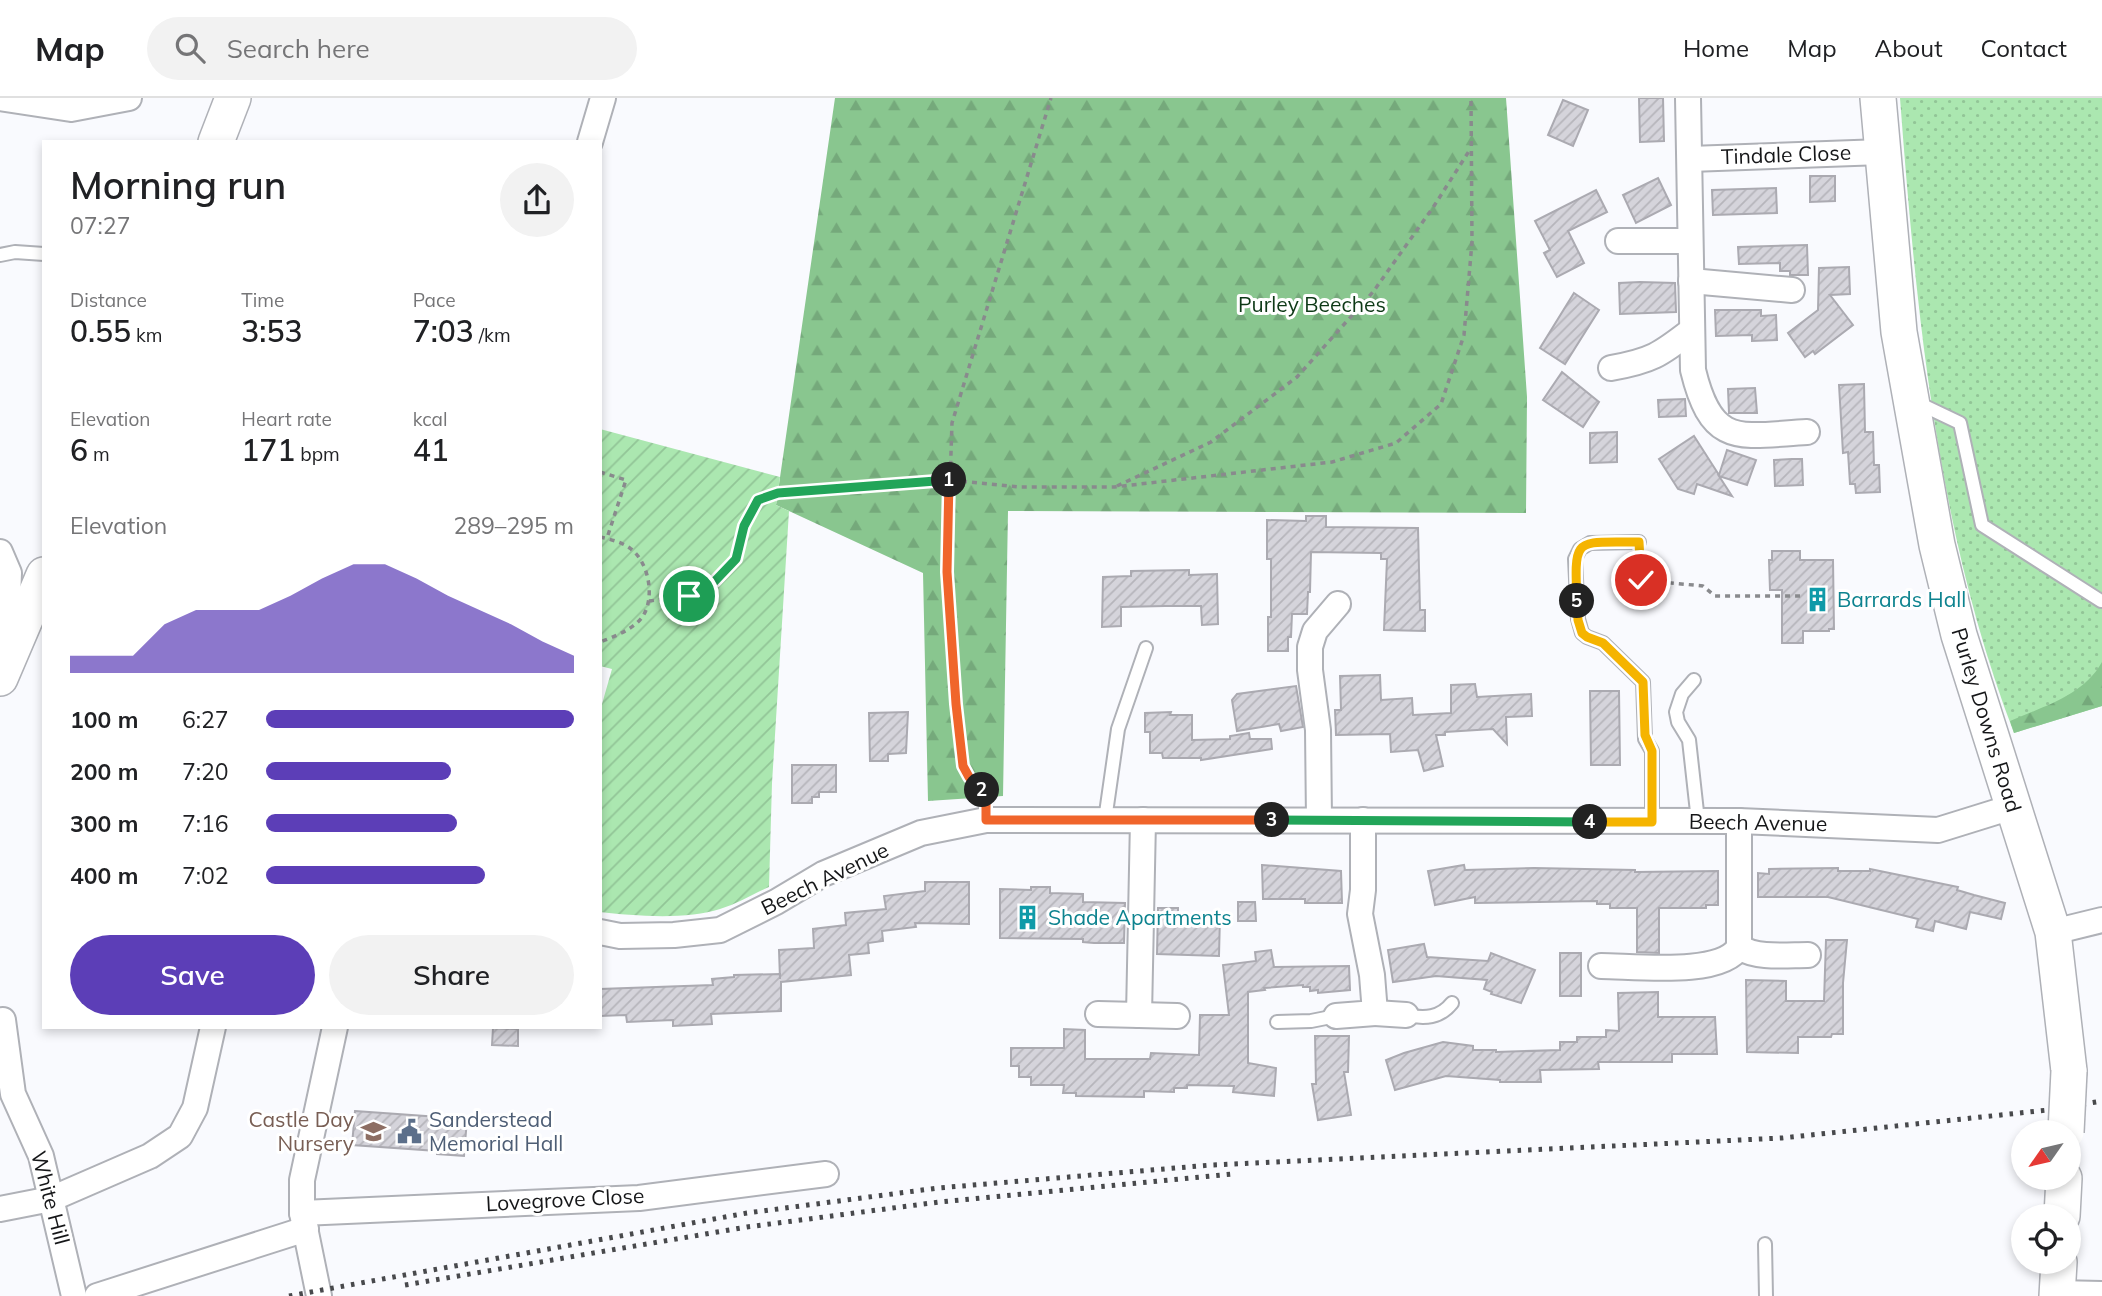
<!DOCTYPE html>
<meta charset="utf-8">
<style>
body{margin:0;font-family:Mulish,sans-serif;background:#f2f2f2;color:#202124;height:100vh;display:flex;flex-direction:column;font-size:26px;white-space:nowrap}
*{box-sizing:border-box;margin:0}
p{font-size:23px;color:#757577}
.icon{flex:none;width:38px;height:38px;fill:none;stroke:currentColor;stroke-width:2;stroke-linecap:round;stroke-linejoin:round}
.map{position:relative;flex:1;overflow:hidden}
.drawer{position:absolute;left:42px;top:42px;width:560px;height:889px;display:flex;flex-direction:column;background:#fff;border-radius:0px;box-shadow:0 4px 10px #0003}
.drawer>*{flex:none}
.needle{width:46px;rotate:236deg}
.buttons{position:absolute;left:2011px;top:1022px;display:grid;gap:14px}
.buttons a{display:grid;place-items:center;width:70px;height:70px;border-radius:50%;background:#fff;box-shadow:0 4px 10px #0003;font-size:35px}
.pin{position:absolute;display:grid;place-items:center;width:60px;height:60px;color:#fff;margin:-30px;border:4px solid #fff;border-radius:50%;box-shadow:0 2px 7px #0007}
.km{position:absolute;width:35px;height:35px;margin:-18px;border-radius:50%;background:#222;color:#fff;font-size:19px;line-height:35px;text-align:center}
.round{display:grid;place-items:center;flex:none;width:74px;height:74px;border-radius:37px;background:#f2f2f2}
.headline{display:flex;align-items:center;justify-content:space-between;height:119px;padding:0 28px}
h1{font-size:38px;font-weight:600;line-height:52px}
.figures{display:grid;grid-template-columns:repeat(3,1fr);gap:10px;height:119px;padding:7px 28px}
.figures div{display:grid;align-content:center}
.figures b{font-size:30px;font-weight:600}
.figures small{font-size:19px;font-weight:400}
.figures p{font-size:19px}
.chart{height:196px;padding:14px 28px}
.chart p{display:flex;justify-content:space-between}
.chart svg{width:100%;height:126px;margin-top:7px;fill:#5c3eb7;opacity:.7}
.action{display:flex;gap:14px;margin-top:auto;padding:14px 28px}
.action a{flex:1;height:80px;border-radius:42px;background:#5c3eb7;color:#fff;font-size:28px;font-weight:600;line-height:80px;text-align:center}
.action a+a{background:#f2f2f2;color:#202124}
ul{padding:0 28px;list-style:none;font-size:23px}
li{display:grid;grid-template-columns:112px 84px 1fr;align-items:center;height:52px}
li i{height:18px;border-radius:9px;background:#5c3eb7}
header{display:flex;align-items:center;gap:42px;box-sizing:border-box;height:98px;padding:0 35px;background:#fff;border-bottom:2px solid #e0e0e0}
header strong{font-size:33px}
nav{display:flex;gap:38px;margin-inline-start:auto;font-size:24px}
.search{width:490px;height:63px;background:#f2f2f2;display:flex;align-items:center;gap:18px;box-sizing:border-box;padding:0 24px;border-radius:38px;color:#757577;font-size:26px}
.map>svg:first-child{display:block}
</style>
<header>
<strong>Map</strong>
<div class="search"><svg class="icon" aria-label="search" viewBox="0 0 24 24"><circle cx="10" cy="10" r="6"/><path d="M15 15l6 6"/></svg>Search here</div>
<nav><a>Home</a><a>Map</a><a>About</a><a>Contact</a></nav>
</header>
<div class="map">
<svg width="2102" height="1198" viewBox="0 0 2102 1198">
<defs>
<pattern id="grass-dots" width="8" height="8" patternUnits="userSpaceOnUse" patternTransform="scale(1.75)"><rect width="8" height="8" fill="#abe7b0"/><path d="M2 2h.1M6 6h.1" fill="none" stroke="#92c597" stroke-width="1.8" stroke-linecap="round"/></pattern>
<pattern id="forest-firs" width="22" height="20" patternUnits="userSpaceOnUse" patternTransform="scale(1.75)"><rect width="22" height="20" fill="#89c68f"/><path d="M5 1l3.5 6h-7zM16 11l3.5 6h-7z" fill="#75a97b"/></pattern>
<pattern id="garden-furrows" width="10" height="10" patternUnits="userSpaceOnUse" patternTransform="scale(1.75)"><rect width="10" height="10" fill="#abe7b0"/><path d="M-1 1l2-2M0 10L10 0M9 11l2-2" fill="none" stroke="#92c597"/></pattern>
<pattern id="building-hatch" width="6" height="6" patternUnits="userSpaceOnUse" patternTransform="scale(1.75)"><rect width="6" height="6" fill="#d5d4db"/><path d="M-1 1l2-2M0 6l6-6M5 7l2-2" fill="none" stroke="#b6b5bb"/></pattern>
</defs>
<rect width="100%" height="100%" fill="#f9fafe"/>
<!-- grass -->
<path fill="url(#grass-dots)" d="M1900,0H2102V608L2014,635C1937,435 1916,212 1900,0Z"/>
<!-- forest -->
<g fill="url(#forest-firs)">
<path d="M835,0H1506L1527,299L1526,415L1008,413L1003,698L928,703L923,475L776,407Z"/>
<path d="M2102,564V608L2014,635L2010,623C2044,608 2083,598 2102,564Z"/>
</g>
<!-- garden -->
<path fill="url(#garden-furrows)" d="M600,331L780,379L776,407L789,413L772,685L769,789C753,796 737,806 720,811C688,822 633,818 600,814V613L612,571L600,568Z"/>
<!-- building -->
<g fill="url(#building-hatch)" stroke="#abaab1" stroke-width="2">
<path d="M1639,0H1663L1664,43L1640,44Z"/>
<path d="M1563,2L1588,12L1573,48L1548,37Z"/>
<path d="M1810,78H1835V103L1810,104Z"/>
<path d="M1658,80L1671,107L1636,125L1623,97Z"/>
<path d="M1776,90L1777,115L1713,117L1712,92Z"/>
<path d="M1596,92L1607,114L1568,133L1584,165L1557,179L1544,155L1550,152L1535,123Z"/>
<path d="M1807,147L1808,177H1790V173H1780V165L1739,166L1738,149Z"/>
<path d="M1849,169L1850,196L1830,197L1853,227L1815,256L1813,253L1805,259L1788,235L1818,212L1819,170Z"/>
<path d="M1640,184L1675,185L1676,214L1620,216L1619,185Z"/>
<path d="M1574,195L1599,212L1565,266L1540,250Z"/>
<path d="M1715,212H1761V218L1776,217L1777,242L1752,243V237L1716,238Z"/>
<path d="M1562,274L1599,304L1583,329L1543,302Z"/>
<path d="M1864,286L1865,334H1873L1874,367H1879L1880,394L1856,395L1855,386H1850L1848,354L1843,355L1839,287Z"/>
<path d="M1755,290L1757,315H1729L1728,291Z"/>
<path d="M1685,301L1686,318L1659,319L1658,302Z"/>
<path d="M1617,334V364L1590,365V335Z"/>
<path d="M1694,338L1719,377L1727,352L1756,362L1747,387L1719,378L1732,398L1697,386L1694,396L1678,391L1659,361Z"/>
<path d="M1792,361H1802L1803,387L1775,388L1774,362Z"/>
<path d="M1306,418H1326V429L1418,430L1420,512H1425V533L1384,532L1387,461H1381V455L1311,454L1310,494H1308L1307,516H1292L1291,539H1288V553H1268V519H1271V461H1267V422L1306,423Z"/>
<path d="M1772,453H1800V462H1833L1834,531H1829V533H1803V545H1782V492H1770L1769,462H1772Z"/>
<path d="M1189,472V477L1217,476L1218,526L1202,527L1201,508H1165L1121,509V528L1102,529L1103,479L1131,478V473Z"/>
<path d="M1380,577L1381,602L1412,600L1413,617L1451,615V587L1475,586L1477,599L1531,596L1532,618L1506,619L1507,646L1493,631L1445,634V637H1436L1443,668L1424,673L1418,652L1391,654L1390,636L1336,637L1335,612H1341L1340,578Z"/>
<path d="M1296,588L1303,629L1281,633L1279,626L1237,633L1232,602L1237,596Z"/>
<path d="M1590,593H1619L1620,667H1591Z"/>
<path d="M908,614L906,655L888,656V663H870L869,615Z"/>
<path d="M1171,614L1170,617H1192V642L1230,641V638L1249,635L1250,641H1271L1272,651L1201,662V660H1163L1162,655H1150V634H1145V615Z"/>
<path d="M792,667H836V694H819V699H812V705H792Z"/>
<path d="M1262,767L1341,773L1342,805H1305V801H1263Z"/>
<path d="M1464,767L1465,772L1534,770L1635,772V774L1718,773V807H1706V810H1659V855L1637,854V810H1610V806H1597V803L1475,805V799L1435,807L1428,773Z"/>
<path d="M1838,770V773H1870V771L1958,789L1957,792L1974,797L2005,805L2001,821L1970,814L1966,831L1935,823L1933,833L1916,829L1918,821L1828,799H1758V775L1769,776V771Z"/>
<path d="M925,784H969V826L915,825L916,829L882,833L883,843L868,845L869,855L849,857L851,877L781,884V913L711,916L712,926L673,928V922L627,924L626,917L600,918V891L713,887L712,881L734,879V877L780,876V881L779,852L814,850L813,831L846,827L845,815L886,811L884,798L925,793Z"/>
<path d="M1031,789H1050V795L1083,796V804L1125,805L1124,845H1094L1083,844V841L1000,840V791L1031,792Z"/>
<path d="M1238,804H1255L1256,823H1238Z"/>
<path d="M1158,810H1178V816L1220,817L1219,858L1157,856Z"/>
<path d="M1826,842H1847L1843,885V936H1832L1831,939H1798V955L1747,954L1746,882L1786,883V903H1824Z"/>
<path d="M1424,846L1427,859L1488,863L1491,855L1535,872L1521,905L1491,896L1492,894L1484,891L1487,882L1436,878L1393,884L1388,852Z"/>
<path d="M1271,852L1274,869L1349,868L1350,892L1318,895V892L1310,893V889H1303V887L1264,890L1265,892L1248,894V965L1276,970L1274,998L1233,994L1234,988L1187,987V990H1174V994L1144,993V999L1076,998V995H1063L1064,987H1031V979H1019V968H1011V950H1064V931L1085,932V961H1150L1151,955L1199,957L1200,917H1229L1223,867L1256,863L1255,854Z"/>
<rect x="1560" y="855" width="21" height="43"/>
<path d="M1658,894V919H1715L1717,956H1672V964H1598L1599,971L1540,972L1541,984H1500V982L1446,978L1395,992L1386,962L1404,955L1443,944L1473,948V952H1496V954L1560,952V944H1577V939H1606V932L1619,933L1618,895Z"/>
<path d="M493,930L518,931V948L492,947Z"/>
<path d="M1315,938H1349L1348,974H1344L1351,1017L1318,1022L1312,986H1316Z"/>
<path d="M355,1013L467,1021L464,1058L437,1056V1053L352,1047Z"/>
</g>
<g fill="none" stroke-linecap="round" stroke-linejoin="round">
<defs>
<g id="lane">
<path d="M0,157L15,154L44,156"/>
<path d="M1918,305L1960,325L1982,427L2101,503"/>
<path d="M1639,444L1590,445L1580,451L1575,461L1578,521L1582,535L1587,539L1603,545L1643,584L1645,641L1652,653V724"/>
<path d="M1694,582L1682,596L1676,614L1678,624L1689,642L1698,723"/>
<path d="M1105,722L1118,631L1146,550"/>
<path d="M1406,917C1425,921 1440,920 1452,905"/>
<path d="M1277,924L1311,923L1336,918"/>
<path d="M1765,1146L1766,1198"/>
</g>
<g id="street">
<path d="M0,0L71,11L129,0"/>
<path d="M1688,0L1693,272C1712,350 1739,338 1807,334"/>
<path d="M590,44L603,0"/>
<path d="M1690,61L1882,54"/>
<path d="M1618,143H1690"/>
<path d="M1691,183L1792,192"/>
<path d="M1611,270C1651,263 1660,257 1692,232"/>
<path d="M0,454L9,475L6,553"/>
<path d="M1319,722L1318,632L1310,572V549L1315,533L1338,506"/>
<path d="M600,834L620,838L674,837L720,832L776,804L823,776L921,735L986,722L1739,723L1938,732L2012,709"/>
<path d="M2053,834L2102,822"/>
<path d="M1739,849C1757,861 1787,857 1808,857"/>
<path d="M1601,868C1633,868 1722,879 1739,849V723"/>
<path d="M1375,915L1406,917"/>
<path d="M1098,916L1139,917L1143,722"/>
<path d="M1139,917L1177,918"/>
<path d="M1336,918L1375,915L1372,877L1360,816L1363,792V722"/>
<path d="M0,924L3,922L13,996L41,1058L74,1198"/>
<path d="M0,1111L51,1101L150,1058L180,1038L195,1010L213,929"/>
<path d="M302,1115L639,1100L826,1076"/>
<path d="M2057,1195L2102,1196"/>
<path d="M97,1198L306,1131"/>
<path d="M319,1198L302,1115V1082L335,929"/>
</g>
<g id="secondary">
<path d="M1878,0L1899,234L1937,447L1959,537L2053,834L2069,973"/>
<path d="M216,44L233,0"/>
<path d="M0,580L44,477"/>
<path d="M2062,1118L2064,1080"/>
<path d="M2057,1198L2059,1164"/>
</g>
</defs>
<!-- lane casing -->
<use href="#lane" stroke="#afb1b7" stroke-width="16"/>
<!-- street casing -->
<use href="#street" stroke="#afb1b7" stroke-width="28"/>
<!-- secondary casing -->
<use href="#secondary" stroke="#afb1b7" stroke-width="38"/>
<!-- path -->
<g stroke="#898a8d" stroke-width="3.5" stroke-dasharray="5 5" stroke-linecap="butt">
<path d="M600,374L626,382L607,440"/>
<path d="M1117,388L1211,344L1297,279L1373,194L1434,108L1471,50"/>
<path d="M600,439C610,441 624,445 631,451C649,465 655,499 643,518C634,531 614,539 600,544"/>
<path d="M1640,460L1641,482L1703,488L1715,498H1801"/>
<path d="M649,503L689,498L715,483L736,461L744,428L758,402L778,395L950,382L1020,389H1114L1332,364L1396,345L1441,306L1464,237L1472,144L1471,0"/>
<path d="M985,699L981,689L969,679L963,668L956,606L947,474L952,325L1051,0"/>
</g>
<!-- lane -->
<use href="#lane" stroke="#fff" stroke-width="12"/>
<!-- street -->
<use href="#street" stroke="#fff" stroke-width="24"/>
<!-- secondary -->
<use href="#secondary" stroke="#fff" stroke-width="35"/>
<!-- rail -->
<g stroke="#48494c" stroke-width="5" stroke-dasharray="3.5 7" stroke-linecap="butt">
<path d="M405,1187L747,1129L939,1104L1233,1076"/>
<path d="M289,1198L747,1115L938,1090L1211,1067L1782,1040L2048,1012L2102,1003"/>
</g>
<defs>
<path id="secondary-bridge" d="M2066,1034L2069,973"/>
</defs>
<!-- secondary-bridge casing -->
<use href="#secondary-bridge" stroke="#afb1b7" stroke-width="38" stroke-linecap="butt"/>
<!-- secondary-bridge -->
<use href="#secondary-bridge" stroke="#fff" stroke-width="35"/>
</g>
<g fill="none" stroke-linecap="round" stroke-linejoin="round">
<defs>
<path id="split-1" d="M689,498L715,483L736,461L744,428L758,402L778,395L949,382"/>
<path id="split-2" d="M949,382L947,474L956,606L963,668L969,679L982,692"/>
<path id="split-3" d="M982,692L986,699V722H1272"/>
<path id="split-4" d="M1272,722L1590,724"/>
<path id="split-5" d="M1577,503L1578,522L1582,535L1587,539L1603,545L1643,584L1645,637L1652,653V724H1590"/>
<path id="split-6" d="M1577,503C1574,436 1575,445 1639,444L1641,482"/>
</defs>
<!-- split-1 casing -->
<use href="#split-1" stroke="#fff" stroke-width="14"/>
<!-- split-2 casing -->
<use href="#split-2" stroke="#fff" stroke-width="14"/>
<!-- split-3 casing -->
<use href="#split-3" stroke="#fff" stroke-width="14"/>
<!-- split-4 casing -->
<use href="#split-4" stroke="#fff" stroke-width="14"/>
<!-- split-5 casing -->
<use href="#split-5" stroke="#fff" stroke-width="14"/>
<!-- split-6 casing -->
<use href="#split-6" stroke="#fff" stroke-width="14"/>
<!-- split-1 -->
<use href="#split-1" stroke="#22a559" stroke-width="9"/>
<!-- split-2 -->
<use href="#split-2" stroke="#f0652b" stroke-width="9"/>
<!-- split-3 -->
<use href="#split-3" stroke="#f0652b" stroke-width="9"/>
<!-- split-4 -->
<use href="#split-4" stroke="#22a559" stroke-width="9"/>
<!-- split-5 -->
<use href="#split-5" stroke="#f5b400" stroke-width="9"/>
<!-- split-6 -->
<use href="#split-6" stroke="#f5b400" stroke-width="9"/>
</g>
<!-- icons -->
<defs>
<symbol id="building-bare" viewBox="-9 -9 18 18"><path d="M-4-6H4V6H1V3H-1V6H-4ZM-2.5-4.3h1.7v1.8h-1.7ZM.8-4.3h1.7v1.8H.8ZM-2.5-1h1.7V.8h-1.7ZM.8-1h1.7V.8H.8Z" fill="#0f9aa8" stroke="#fff" stroke-width="2.5" paint-order="stroke"/></symbol>
<symbol id="school-bare" viewBox="-9 -9 18 18"><path d="M0-5L7-2L0 1L-7-2ZM-4 1L0 2.5L4 1V4Q0 6-4 4Z" fill="#8d6e63" stroke="#fff" stroke-width="2.5" paint-order="stroke"/></symbol>
<symbol id="civic-bare" viewBox="-9 -9 18 18"><path d="M-.6-6.5H3V-4.5H.6V-3L4-1V1h2V6H-6V1h2V-1L-.6-3ZM-1.2 2.5V6h2.4V2.5Z" fill="#5c6f8a" stroke="#fff" stroke-width="2.5" paint-order="stroke"/></symbol>
</defs>
<g fill-rule="evenodd">
<use href="#building-bare" x="1800" y="484" width="35" height="35"/>
<use href="#building-bare" x="1010" y="802" width="35" height="35"/>
<use href="#school-bare" x="356" y="1016" width="35" height="35"/>
<use href="#civic-bare" x="392" y="1016" width="35" height="35"/>
</g>
<g text-anchor="middle" stroke-width="6" stroke-linejoin="round" paint-order="stroke">
<!-- street labels -->
<g font-size="21" fill="#151618" stroke="#fff">
<text transform="translate(1786 57) rotate(-2)" y="7">Tindale Close</text>
<text transform="translate(1986 622) rotate(73)" y="7">Purley Downs Road</text>
<text transform="translate(1758 725) rotate(1)" y="7">Beech Avenue</text>
<text transform="translate(825 781) rotate(-26)" y="7">Beech Avenue</text>
<text transform="translate(50 1100) rotate(75)" y="7">White Hill</text>
<text transform="translate(565 1102) rotate(-3)" y="7">Lovegrove Close</text>
</g>
<!-- park labels -->
<g font-size="21" fill="#0d3916" stroke="#fff">
<text x="1312" y="214">Purley Beeches</text>
</g>
<!-- culture labels -->
<g font-size="21" fill="#0d838f" stroke="#fff" text-anchor="start">
<text x="1837" y="509">Barrards Hall</text>
<text x="1048" y="827">Shade Apartments</text>
</g>
<!-- education labels -->
<g font-size="21" fill="#785e54" stroke="#fff" text-anchor="end">
<text x="354" y="1029">Castle Day<tspan x="354" dy="24">Nursery</tspan></text>
</g>
<!-- service labels -->
<g font-size="21" fill="#4e5e75" stroke="#fff" text-anchor="start">
<text x="429" y="1029">Sanderstead<tspan x="429" dy="24">Memorial Hall</tspan></text>
</g>
</g>
</svg>
<div class="buttons">
<a><svg class="needle" viewBox="-14 -14 28 28"><path d="M0-13l5 13h-10z" fill="#e53935"/><path d="M0 13l5-13h-10z" fill="#757577"/></svg></a>
<a><svg class="icon" aria-label="locate" viewBox="0 0 24 24"><circle cx="12" cy="12" r="6"/><path d="M12 2v4M12 18v4M2 12h4M18 12h4"/></svg></a>
</div>
<div class="pin" style="left:689px;top:498px;background:#1e9e55"><svg class="icon" aria-label="arrive" viewBox="0 0 24 24"><path d="M6 21V4h12l-3 4 3 4H6"/></svg></div>
<div class="pin" style="left:1641px;top:482px;background:#d93025"><svg class="icon" aria-label="check" viewBox="0 0 24 24"><path d="M5 12l5 5 9-10"/></svg></div>
<b class="km" style="left:949px;top:382px">1</b>
<b class="km" style="left:982px;top:692px">2</b>
<b class="km" style="left:1272px;top:722px">3</b>
<b class="km" style="left:1590px;top:724px">4</b>
<b class="km" style="left:1577px;top:503px">5</b>
<section class="drawer">
<div class="headline"><div><h1>Morning run</h1><p>07:27</p></div><a class="round"><svg class="icon" aria-label="share" viewBox="0 0 24 24"><path d="M12 15V3M7 8l5-5 5 5M5 13v7h14v-7"/></svg></a></div>
<div class="figures">
<div><p>Distance</p><b>0.55<small> km</small></b></div>
<div><p>Time</p><b>3:53</b></div>
<div><p>Pace</p><b>7:03<small> /km</small></b></div>
</div>
<div class="figures">
<div><p>Elevation</p><b>6<small> m</small></b></div>
<div><p>Heart rate</p><b>171<small> bpm</small></b></div>
<div><p>kcal</p><b>41</b></div>
</div>
<div class="chart"><p><span>Elevation</span>289–295 m</p>
<svg viewBox="0 0 160 44" preserveAspectRatio="none"><path d="M0 44V38L10 38L20 38L30 27L40 22L50 22L60 22L70 17L80 11L90 6L100 6L110 11L120 17L130 22L140 27L150 33L160 38V44z"/></svg>
</div>
<ul>
<li><b>100 m</b>6:27<i style="width:100%"></i></li>
<li><b>200 m</b>7:20<i style="width:60%"></i></li>
<li><b>300 m</b>7:16<i style="width:62%"></i></li>
<li><b>400 m</b>7:02<i style="width:71%"></i></li>
</ul>
<div class="action"><a>Save</a><a>Share</a></div>
</section>
</div>
